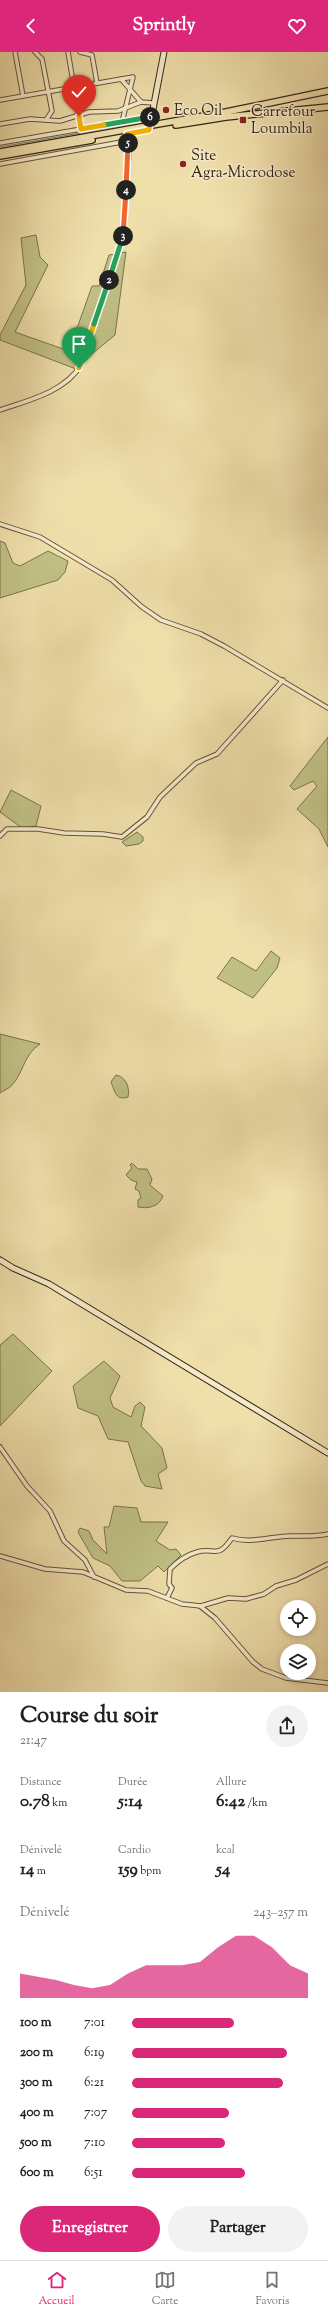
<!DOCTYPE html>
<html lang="fr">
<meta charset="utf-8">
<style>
body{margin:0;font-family:"Sorts Mill Goudy",serif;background:#f2f2f2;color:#202124;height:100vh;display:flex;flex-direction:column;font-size:15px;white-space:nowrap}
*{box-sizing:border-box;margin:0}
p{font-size:13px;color:#757577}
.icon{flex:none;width:22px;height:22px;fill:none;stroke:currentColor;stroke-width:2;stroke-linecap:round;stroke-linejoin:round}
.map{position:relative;height:1640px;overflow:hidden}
.panel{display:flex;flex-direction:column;background:#fff;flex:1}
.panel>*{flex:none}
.controls{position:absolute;left:280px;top:1548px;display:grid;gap:8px}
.controls a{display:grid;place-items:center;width:36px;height:36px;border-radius:50%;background:#fff;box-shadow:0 2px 6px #0003;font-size:20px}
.pin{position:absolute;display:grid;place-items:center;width:34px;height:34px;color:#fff;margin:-41px -17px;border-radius:50% 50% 50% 0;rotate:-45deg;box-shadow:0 0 4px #0007}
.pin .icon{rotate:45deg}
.km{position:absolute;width:20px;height:20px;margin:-10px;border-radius:50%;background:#222;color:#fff;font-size:11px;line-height:20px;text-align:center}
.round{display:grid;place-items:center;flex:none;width:42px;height:42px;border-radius:21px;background:#f2f2f2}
.head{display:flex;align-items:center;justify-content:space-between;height:68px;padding:0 20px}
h1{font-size:22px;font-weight:800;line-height:30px}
.figures{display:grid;grid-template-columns:repeat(3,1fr);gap:6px;height:68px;padding:4px 20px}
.figures div{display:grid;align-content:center}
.figures b{font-size:17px;font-weight:800}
.figures small{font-size:11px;font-weight:400}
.figures p{font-size:11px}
.chart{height:112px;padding:8px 20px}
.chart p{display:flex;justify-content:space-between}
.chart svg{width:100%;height:72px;margin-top:4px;fill:#db2777;opacity:.7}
.action{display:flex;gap:8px;margin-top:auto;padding:8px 20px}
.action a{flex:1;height:46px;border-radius:24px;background:#db2777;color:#fff;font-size:16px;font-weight:800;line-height:46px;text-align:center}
.action a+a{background:#f2f2f2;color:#202124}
ul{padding:0 20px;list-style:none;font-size:13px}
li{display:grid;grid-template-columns:64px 48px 1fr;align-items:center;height:30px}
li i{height:10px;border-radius:5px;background:#db2777}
header{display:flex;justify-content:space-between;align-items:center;height:52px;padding:0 20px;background:#db2777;color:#fff;font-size:18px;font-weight:800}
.dock{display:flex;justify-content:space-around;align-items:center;height:56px;border-top:1px solid #e0e0e0;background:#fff;font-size:11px;color:#757577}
.dock a{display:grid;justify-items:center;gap:2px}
.dock .on{color:#db2777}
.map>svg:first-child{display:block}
</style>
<header><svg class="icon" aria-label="back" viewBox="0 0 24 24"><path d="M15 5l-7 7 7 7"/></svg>Sprintly<svg class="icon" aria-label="heart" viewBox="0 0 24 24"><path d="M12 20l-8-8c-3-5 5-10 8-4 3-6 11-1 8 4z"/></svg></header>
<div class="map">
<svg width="328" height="1640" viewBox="0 0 328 1640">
<rect width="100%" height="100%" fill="#efdfab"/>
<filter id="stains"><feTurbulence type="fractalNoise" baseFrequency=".005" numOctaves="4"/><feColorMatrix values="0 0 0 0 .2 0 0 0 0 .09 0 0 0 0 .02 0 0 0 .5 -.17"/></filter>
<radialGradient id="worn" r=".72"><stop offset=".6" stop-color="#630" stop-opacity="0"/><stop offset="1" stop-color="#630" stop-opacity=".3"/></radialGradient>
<!-- green -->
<g fill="#c0c084" stroke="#7b734e">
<path d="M36,183L40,205L48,213L15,280L69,299L92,234H99L109,203L116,202L76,317L0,288V283L26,233L21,186Z"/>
<path d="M126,200L115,283L81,311L119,201Z"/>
<path d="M0,489L5,491L13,511L20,514L48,499L68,509L65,520L58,528L0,546Z"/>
<path d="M328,685V795L319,777L297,757L317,734L313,729L294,738L290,734Z"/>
<path d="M11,738L41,754L36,774L22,776L0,760Z"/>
<path d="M137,780L143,785V789L139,792L126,794L122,790Z"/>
<path d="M271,899L280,906L277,916L253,946L217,926L232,905L256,919Z"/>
<path d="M0,982L40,992C23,1003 23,1023 11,1034C8,1037 3,1039 0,1041Z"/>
<path d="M116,1023C126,1025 130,1035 128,1045C116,1049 115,1040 111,1030Z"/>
<path d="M132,1111L138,1117H147L152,1127L150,1133L163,1144C159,1155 148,1157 138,1155V1148L141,1146L139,1139L135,1137L137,1130L131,1128L126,1123L132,1116L130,1113Z"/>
<path d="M13,1282L52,1319L0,1374V1293Z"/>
<path d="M104,1309L120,1324L110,1346L113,1355L131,1365L135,1354L140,1350L145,1355L141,1374L162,1396L167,1416L158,1422L162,1437L145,1434L141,1429L128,1390L108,1387L98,1364L78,1356L73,1334Z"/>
<path d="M114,1454L137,1456L141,1470H168L156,1489L170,1498L176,1497L181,1503L164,1520L158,1514L140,1529H122L110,1514L93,1506L78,1480L80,1476L89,1479L93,1488L107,1502L104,1475H109Z"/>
</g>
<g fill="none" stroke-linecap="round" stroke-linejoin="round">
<!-- stream -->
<path stroke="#767e76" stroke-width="1" d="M0,95L144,70"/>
<defs>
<g id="street">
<path d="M15,0L23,44"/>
<path d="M35,0L42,7L43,12L52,59L46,68"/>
<path d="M68,0L81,77"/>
<path d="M80,0L92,3L97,31"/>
<path d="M121,27L141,50L153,51"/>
<path d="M0,48L133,25L122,70"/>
<path d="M0,72L30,67L60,69L89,60L118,59L141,50"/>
<path d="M0,91L151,65"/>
<path d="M0,112L127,89"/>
<path d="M0,358C27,349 65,340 81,313L122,185L129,102L127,82"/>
<path d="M0,472L40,485L112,528L142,555L161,568L201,582L224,594L328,656"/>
<path d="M0,784L7,777H38L64,781L103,782L122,785L147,765L160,745L196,711L217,702L283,628"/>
<path d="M0,1395L27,1434L50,1459L64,1489L85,1508L94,1525"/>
<path d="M0,1504L45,1517L83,1520L126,1538L148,1539L182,1552L201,1554L228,1546L246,1547L264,1542L276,1534L296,1528L328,1512"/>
<path d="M167,1546L172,1536L169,1532L170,1517C178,1509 186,1503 197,1500C215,1495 217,1508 232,1486C251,1492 272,1484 291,1484C304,1484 315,1485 328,1482"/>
<path d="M200,1554L215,1566L253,1610L262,1617L286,1626L328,1631"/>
</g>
<g id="secondary">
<path d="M149,78L164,0"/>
<path d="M0,1208L13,1216L49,1232L328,1401"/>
</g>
<g id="primary">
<path d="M176,73L226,65L328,55"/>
<path d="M0,100L226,60L328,39"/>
<path d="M0,104L92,88"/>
</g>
</defs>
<!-- street casing -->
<use href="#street" stroke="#64543c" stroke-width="5.5"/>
<!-- secondary casing -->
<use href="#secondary" stroke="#362617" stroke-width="7"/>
<!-- primary casing -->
<use href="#primary" stroke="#362617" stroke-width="8"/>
<!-- street -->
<use href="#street" stroke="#f5eac8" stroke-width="3.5"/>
<!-- secondary -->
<use href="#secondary" stroke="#f5eac8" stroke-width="5"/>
<!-- primary -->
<use href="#primary" stroke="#efdfab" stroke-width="5.5"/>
</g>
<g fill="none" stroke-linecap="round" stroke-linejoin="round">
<defs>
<path id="split-1" d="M79,316L94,272"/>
<path id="split-2" d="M94,272L109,228"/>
<path id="split-3" d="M109,228L123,184"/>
<path id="split-4" d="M123,184L126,138"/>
<path id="split-5" d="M126,138L128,91"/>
<path id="split-6" d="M128,91L127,82L149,78L150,65"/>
<path id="split-7" d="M104,73L150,65"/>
<path id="split-8" d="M79,64L81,77L104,73"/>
</defs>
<!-- split-1 casing -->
<use href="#split-1" stroke="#fff" stroke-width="8"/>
<!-- split-2 casing -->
<use href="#split-2" stroke="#fff" stroke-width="8"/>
<!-- split-3 casing -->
<use href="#split-3" stroke="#fff" stroke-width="8"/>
<!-- split-4 casing -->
<use href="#split-4" stroke="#fff" stroke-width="8"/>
<!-- split-5 casing -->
<use href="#split-5" stroke="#fff" stroke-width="8"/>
<!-- split-6 casing -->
<use href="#split-6" stroke="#fff" stroke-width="8"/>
<!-- split-7 casing -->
<use href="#split-7" stroke="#fff" stroke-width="8"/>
<!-- split-8 casing -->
<use href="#split-8" stroke="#fff" stroke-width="8"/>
<!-- split-1 -->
<use href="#split-1" stroke="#f5b400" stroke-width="5"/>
<!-- split-2 -->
<use href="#split-2" stroke="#22a559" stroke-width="5"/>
<!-- split-3 -->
<use href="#split-3" stroke="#22a559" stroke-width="5"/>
<!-- split-4 -->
<use href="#split-4" stroke="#f0652b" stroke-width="5"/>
<!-- split-5 -->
<use href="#split-5" stroke="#f0652b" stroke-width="5"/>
<!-- split-6 -->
<use href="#split-6" stroke="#f5b400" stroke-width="5"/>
<!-- split-7 -->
<use href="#split-7" stroke="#22a559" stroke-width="5"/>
<!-- split-8 -->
<use href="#split-8" stroke="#f5b400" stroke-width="5"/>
</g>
<!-- markers -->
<g fill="#8f2418" stroke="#f5eac8" stroke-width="1.5">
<circle cx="166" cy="58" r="4"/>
<rect x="239" y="64" width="8" height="8" rx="2"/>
<circle cx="183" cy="112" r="4"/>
</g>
<g text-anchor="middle" stroke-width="3" stroke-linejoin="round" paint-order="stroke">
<!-- poi labels -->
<g font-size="15" fill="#362617" stroke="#f5eac8" text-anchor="start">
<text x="174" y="63">Eco Oil</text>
<text x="251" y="64">Carrefour<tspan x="251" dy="17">Loumbila</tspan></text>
<text x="191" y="108">Site<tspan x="191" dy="17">Agra-Microdose</tspan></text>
</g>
</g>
<rect width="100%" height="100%" filter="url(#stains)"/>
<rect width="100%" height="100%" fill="url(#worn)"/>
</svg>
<div class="controls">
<a><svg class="icon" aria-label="locate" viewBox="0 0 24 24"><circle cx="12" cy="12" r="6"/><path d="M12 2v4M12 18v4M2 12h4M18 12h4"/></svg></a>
<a><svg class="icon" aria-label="layers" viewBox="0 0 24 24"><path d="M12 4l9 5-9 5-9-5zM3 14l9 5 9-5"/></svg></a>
</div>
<div class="pin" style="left:79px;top:316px;background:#1e9e55"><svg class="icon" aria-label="arrive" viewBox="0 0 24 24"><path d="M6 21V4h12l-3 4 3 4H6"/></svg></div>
<div class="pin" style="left:79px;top:64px;background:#d93025"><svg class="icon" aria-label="check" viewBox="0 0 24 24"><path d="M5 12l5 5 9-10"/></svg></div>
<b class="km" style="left:109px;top:228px">2</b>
<b class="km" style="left:123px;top:184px">3</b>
<b class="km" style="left:126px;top:138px">4</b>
<b class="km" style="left:128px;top:91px">5</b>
<b class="km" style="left:150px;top:65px">6</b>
</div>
<section class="panel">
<div class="head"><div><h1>Course du soir</h1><p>21:47</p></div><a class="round"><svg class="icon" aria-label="share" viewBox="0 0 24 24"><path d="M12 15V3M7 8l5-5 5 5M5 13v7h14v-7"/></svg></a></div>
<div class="figures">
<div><p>Distance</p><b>0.78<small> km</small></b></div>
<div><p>Durée</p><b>5:14</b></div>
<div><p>Allure</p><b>6:42<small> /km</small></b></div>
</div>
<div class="figures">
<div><p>Dénivelé</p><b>14<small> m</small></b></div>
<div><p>Cardio</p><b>159<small> bpm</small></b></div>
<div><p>kcal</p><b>54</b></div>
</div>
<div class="chart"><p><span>Dénivelé</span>243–257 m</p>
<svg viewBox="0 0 160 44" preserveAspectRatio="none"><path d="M0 44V29L10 31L20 33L30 36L40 38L50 36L60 29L70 24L80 24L90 24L100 22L110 13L120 6L130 6L140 13L150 24L160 29V44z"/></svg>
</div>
<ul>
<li><b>100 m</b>7:01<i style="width:58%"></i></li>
<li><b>200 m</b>6:19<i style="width:88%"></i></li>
<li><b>300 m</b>6:21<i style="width:86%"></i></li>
<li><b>400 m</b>7:07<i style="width:55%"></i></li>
<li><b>500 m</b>7:10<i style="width:53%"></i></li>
<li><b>600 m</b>6:51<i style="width:64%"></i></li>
</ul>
<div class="action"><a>Enregistrer</a><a>Partager</a></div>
</section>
<nav class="dock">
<a class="on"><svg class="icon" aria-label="home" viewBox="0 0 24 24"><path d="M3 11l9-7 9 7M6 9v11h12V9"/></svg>Accueil</a>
<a><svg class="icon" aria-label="map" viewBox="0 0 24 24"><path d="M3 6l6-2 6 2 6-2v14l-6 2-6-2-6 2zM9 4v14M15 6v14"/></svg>Carte</a>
<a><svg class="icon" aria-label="saved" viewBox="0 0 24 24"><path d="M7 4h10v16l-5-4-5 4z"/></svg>Favoris</a>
</nav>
